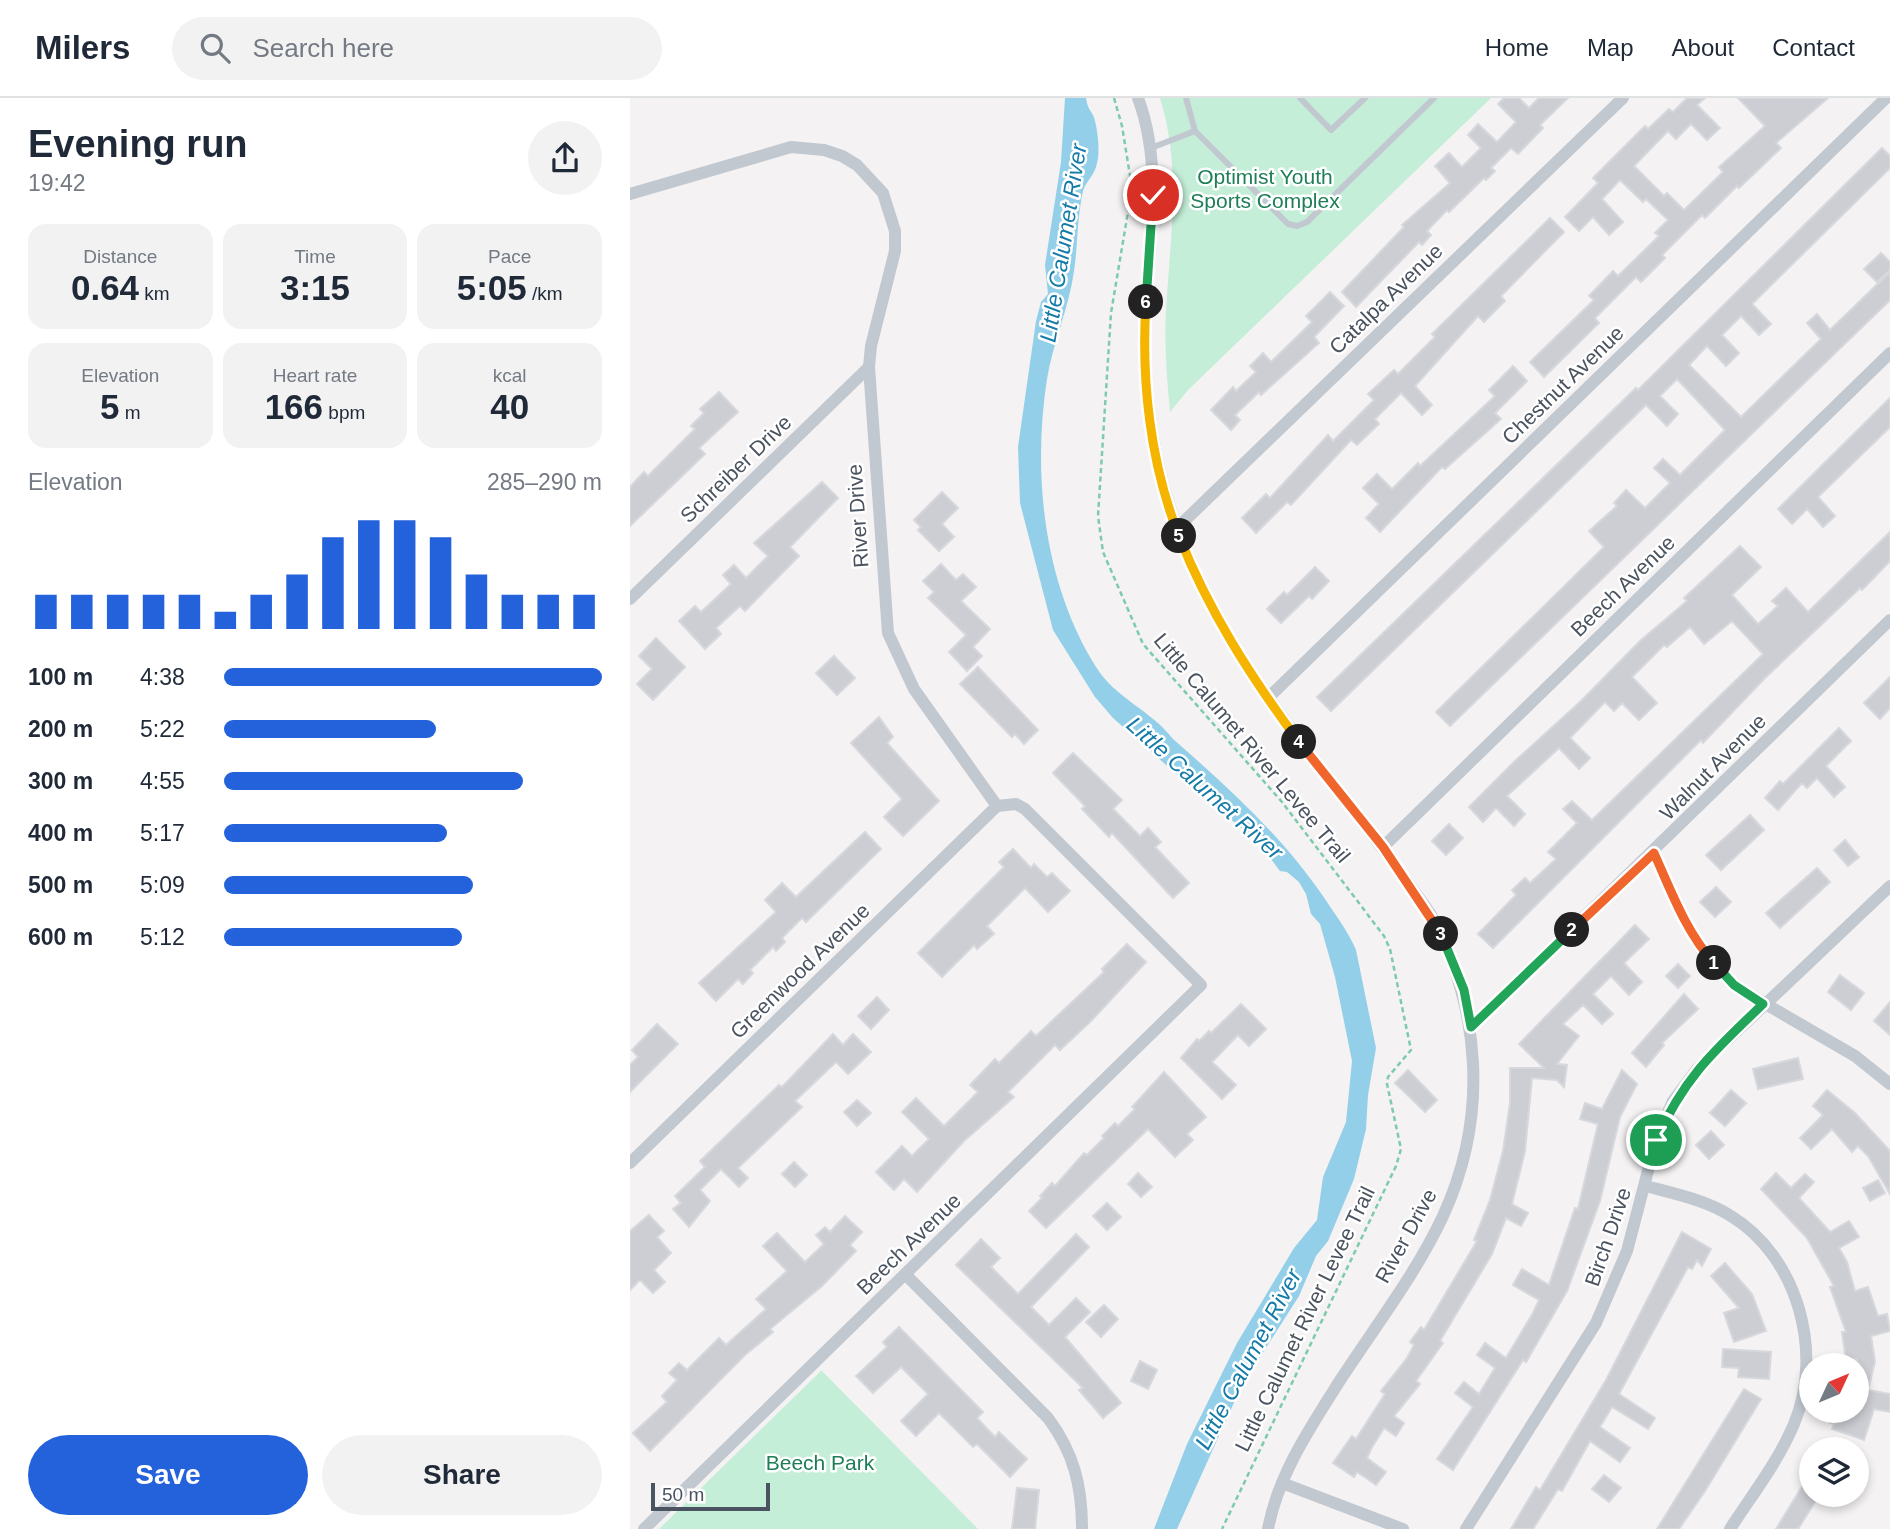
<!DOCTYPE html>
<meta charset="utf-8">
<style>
body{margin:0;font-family:Helvetica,sans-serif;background:#f2f2f3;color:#1f2937;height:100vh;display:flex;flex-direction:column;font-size:26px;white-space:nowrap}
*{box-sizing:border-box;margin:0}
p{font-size:23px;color:#747a83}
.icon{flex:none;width:38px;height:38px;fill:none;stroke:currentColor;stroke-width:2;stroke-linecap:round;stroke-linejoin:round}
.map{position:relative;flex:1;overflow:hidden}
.sheet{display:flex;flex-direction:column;background:#fff;width:630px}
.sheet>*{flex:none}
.needle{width:46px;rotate:46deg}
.controls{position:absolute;left:1169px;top:1255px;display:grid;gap:14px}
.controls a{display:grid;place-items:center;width:70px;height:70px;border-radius:50%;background:#fff;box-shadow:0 4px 10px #0003;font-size:35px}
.scale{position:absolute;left:21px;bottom:18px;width:119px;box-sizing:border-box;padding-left:7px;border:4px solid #4a535f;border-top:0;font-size:19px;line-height:24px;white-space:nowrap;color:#4a535f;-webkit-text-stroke:5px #fff;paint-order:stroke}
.pin{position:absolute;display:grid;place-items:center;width:60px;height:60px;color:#fff;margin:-30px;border:4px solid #fff;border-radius:50%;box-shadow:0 2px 7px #0007}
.km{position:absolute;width:35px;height:35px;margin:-18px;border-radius:50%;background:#222;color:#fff;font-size:19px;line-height:35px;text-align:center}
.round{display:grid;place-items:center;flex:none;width:74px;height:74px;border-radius:37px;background:#f2f2f3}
.headline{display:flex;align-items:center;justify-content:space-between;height:119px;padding:0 28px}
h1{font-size:38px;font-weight:600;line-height:52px}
.figures{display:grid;grid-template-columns:repeat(3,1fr);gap:10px;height:119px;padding:7px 28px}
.figures div{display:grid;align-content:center;border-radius:18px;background:#f2f2f3;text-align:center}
.figures b{font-size:35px;font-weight:600}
.figures small{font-size:19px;font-weight:400}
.figures p{font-size:19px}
.chart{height:196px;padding:14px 28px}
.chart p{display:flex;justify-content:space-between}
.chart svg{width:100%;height:126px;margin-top:7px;stroke:#2462dc;stroke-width:6}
.primary-button{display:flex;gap:14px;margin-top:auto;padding:14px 28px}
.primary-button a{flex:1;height:80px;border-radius:42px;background:#2462dc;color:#fff;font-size:28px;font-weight:600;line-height:80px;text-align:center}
.primary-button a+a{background:#f2f2f3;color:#1f2937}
ul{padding:0 28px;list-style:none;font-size:23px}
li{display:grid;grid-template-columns:112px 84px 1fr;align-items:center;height:52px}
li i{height:18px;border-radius:9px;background:#2462dc}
header{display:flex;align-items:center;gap:42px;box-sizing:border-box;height:98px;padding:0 35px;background:#fff;border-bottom:2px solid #e0e1e3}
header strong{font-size:33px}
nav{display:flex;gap:38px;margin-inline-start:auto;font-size:24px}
.search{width:490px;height:63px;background:#f2f2f3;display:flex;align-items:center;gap:18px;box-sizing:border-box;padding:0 24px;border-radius:38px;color:#747a83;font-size:26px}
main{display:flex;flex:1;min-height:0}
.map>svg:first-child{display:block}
</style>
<header>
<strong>Milers</strong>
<div class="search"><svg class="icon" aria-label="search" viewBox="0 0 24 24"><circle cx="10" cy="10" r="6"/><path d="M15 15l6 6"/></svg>Search here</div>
<nav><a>Home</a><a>Map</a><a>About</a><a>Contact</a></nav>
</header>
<main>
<section class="sheet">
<div class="headline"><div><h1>Evening run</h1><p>19:42</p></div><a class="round"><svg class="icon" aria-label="share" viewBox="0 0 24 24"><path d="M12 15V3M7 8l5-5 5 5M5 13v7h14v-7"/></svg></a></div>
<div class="figures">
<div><p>Distance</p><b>0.64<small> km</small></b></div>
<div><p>Time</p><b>3:15</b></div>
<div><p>Pace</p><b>5:05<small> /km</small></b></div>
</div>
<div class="figures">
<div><p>Elevation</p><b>5<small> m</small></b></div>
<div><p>Heart rate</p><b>166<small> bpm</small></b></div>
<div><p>kcal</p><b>40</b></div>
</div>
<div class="chart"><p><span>Elevation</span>285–290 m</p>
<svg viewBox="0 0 160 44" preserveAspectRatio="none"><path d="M5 44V32M15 44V32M25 44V32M35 44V32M45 44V32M55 44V38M65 44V32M75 44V25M85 44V12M95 44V6M105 44V6M115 44V12M125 44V25M135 44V32M145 44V32M155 44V32"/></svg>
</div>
<ul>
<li><b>100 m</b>4:38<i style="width:100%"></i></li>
<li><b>200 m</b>5:22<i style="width:56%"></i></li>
<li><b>300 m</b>4:55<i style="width:79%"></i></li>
<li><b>400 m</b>5:17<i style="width:59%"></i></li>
<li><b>500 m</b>5:09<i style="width:66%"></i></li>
<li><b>600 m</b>5:12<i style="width:63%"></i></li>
</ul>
<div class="primary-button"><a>Save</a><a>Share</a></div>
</section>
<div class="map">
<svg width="1260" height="1431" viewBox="0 0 1260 1431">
<rect width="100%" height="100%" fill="#f4f2f2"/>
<!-- green -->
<g fill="#c4eed8">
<path d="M530,0H861L558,292L540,314C537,280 534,247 536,213C540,141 552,70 530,0Z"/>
<path d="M191,1272L348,1431H29L191,1273Z"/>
</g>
<!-- water -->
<path fill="#93cfe8" d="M435,0H456C458,14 463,13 465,23C468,35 470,54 467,65C465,77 456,83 453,93C447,120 448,146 444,173C439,210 423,244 417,281C402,377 414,486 466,569C485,600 522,613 543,641C600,691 652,738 695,801C706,818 718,833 726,852L746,950L738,997L736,1031L724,1081L698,1143L686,1158L669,1198L611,1289L547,1431H524L557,1346L607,1245L664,1150L687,1122L693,1079L716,1024L722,963L705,879L690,826L681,816L676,796L669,784L657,774L650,773L625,740L579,705L483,620L465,599L423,532L390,405L388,349L406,223L411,204L418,196L415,167L431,64Z"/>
<!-- building -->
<g fill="#ccced4" stroke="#d6d8dd" stroke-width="2">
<path d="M874,0H889L899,10L909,0H938L910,27L913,30L888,56L881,50L861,70L865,73L856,82L854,80L819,114L817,112L797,133L801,137L792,147L789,144L726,209L712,194L774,129L772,127L820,85L805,68L819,55L832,69L851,50L838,37L848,26L867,44L886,24L868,6Z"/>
<path d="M1057,0H1075L1067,7L1090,30L1077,42L1061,26L1046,41L1038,33L1004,68L1034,98L1037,95L1054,112L1093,74L1089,69L1135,28L1108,0H1198L1146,45L1151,50L1109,90L1107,88L1075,120L1072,117L1032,157L1035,160L1011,184L1006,179L965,220L969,225L914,279L900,264L964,202L959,198L983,173L988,178L1029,138L1025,135L1038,122L1016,101L1013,104L990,82L972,101L993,124L979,137L963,119L949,133L935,119L968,85L963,80L1015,28L1018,31L1039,11L1043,14Z"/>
<path d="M1252,50L1260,58V70L1122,206L1141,226L1129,237L1111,218L1092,237L1109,255L1096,268L1077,248L1059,267L1111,319L1191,241L1177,225L1187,216L1200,232L1260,174V202L820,628L806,614L974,449L959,433L987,408L984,405L996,392L1015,410L1040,385L1024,370L1033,361L1050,377L1095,332L1047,281L1030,298L1048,316L1037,328L1016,307L701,613L687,599L1006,290L1008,292Z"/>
<path d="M920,120L934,134L871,198L875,203L854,224L848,218L785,288L802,307L792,317L771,295L745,321L749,326L727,347L721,342L661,407L657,404L626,435L612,420L636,396L640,400L698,337L703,343L744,302L738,296L764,272L768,276L805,239L802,236Z"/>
<path d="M1251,155L1260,164V172L1247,184L1234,171Z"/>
<path d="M700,194L714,208L684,239L689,245L631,297L629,294L605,317L610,322L601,332L581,312L603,289L606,293L626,274L620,268L633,255L641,264L682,224L676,218Z"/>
<path d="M883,268L897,283L865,315L871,321L815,371L812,369L750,434L736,420L749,406L733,390L747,376L762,391L788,365L790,368L865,298L859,292Z"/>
<path d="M89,294L108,314L69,350L75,356L0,428V389L14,374L18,378L65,331L61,328L74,315L70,311Z"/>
<path d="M1260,300V329L1188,399L1205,418L1193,429L1177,411L1162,426L1148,411Z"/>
<path d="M192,384L208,400L160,449L169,458L115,513L110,508L86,530L91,536L75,551L49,523L65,508L71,514L101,486L93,477L104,467L116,480L138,458L124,445Z"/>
<path d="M312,394L328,410L312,426L324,439L309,453L288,432L291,429L284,422Z"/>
<path d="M1260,434V463L1232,492L1230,490L1135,580L1073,645L1071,642L863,850L848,836L886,797L882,792L895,780L900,785L926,761L918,754L947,725L933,711L942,703L962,722L1133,556L1102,523L1074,546L1060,529L1037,549L1034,547L1002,579L1027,605L1009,622L992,605L984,613L975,604L940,640L960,660L949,671L929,650L877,698L895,716L884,728L866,710L853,724L839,709L886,662L951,603L1010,543L1057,503L1054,500L1110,448L1131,469L1102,497L1128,526L1148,508L1142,503L1156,490L1178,514Z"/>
<path d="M311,466L326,482L333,476L346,489L331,503L360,531L343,549L352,558L337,573L319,554L336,537L298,500L304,494L293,483Z"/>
<path d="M685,469L699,483L682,501L679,498L651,525L637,511L654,494L657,497Z"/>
<path d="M26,540L55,569L23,602L7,586L22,571L9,558Z"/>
<path d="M204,558L225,580L207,597L186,575Z"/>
<path d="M348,569L408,632L394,646L385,636L382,639L330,586Z"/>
<path d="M1260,579V610L1250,621L1234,605Z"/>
<path d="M249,619L263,639L257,645L309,703L273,738L254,719L272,701L221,645Z"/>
<path d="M1209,630L1221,643L1196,668L1215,689L1204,699L1187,680L1177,690L1172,685L1148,712L1135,700L1150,683L1153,686Z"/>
<path d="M443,655L492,702L483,711L510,738L518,730L531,744L525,749L559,785L543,800L482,735L479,739L452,711L455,708L423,675Z"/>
<path d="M1120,717L1134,732L1091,772L1076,757Z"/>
<path d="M819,726L833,740L816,757L802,743Z"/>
<path d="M235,734L251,751L176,824L172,820L152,840L155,844L146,853L143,849L120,872L123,875L113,886L108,881L86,903L69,885L146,814L135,802L152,785L166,799Z"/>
<path d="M1215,742L1229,759L1218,768L1204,752Z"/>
<path d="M383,751L401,770L404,766L417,779L422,775L440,793L418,814L395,790L357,828L364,836L347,851L344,847L312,879L288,855L374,769L369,764Z"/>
<path d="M1187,770L1200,784L1150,830L1136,815Z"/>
<path d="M1086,789L1101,804L1085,819L1070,804Z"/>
<path d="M1005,827L1019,841L994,865L1012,884L999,897L981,878L963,896L983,916L972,926L953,907L933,926L949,938L927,966L937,967L934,989L927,982L902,980L895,1053L882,1106L898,1115L891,1128L876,1120L862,1156L810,1243L813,1245L786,1283L790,1286L764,1318L774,1325L766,1338L754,1330L741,1351L737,1360L756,1374L746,1387L727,1374L724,1379L703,1365L722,1338L726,1341L755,1296L751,1293L777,1260L784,1247L780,1244L791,1229L794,1232L847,1143L844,1142L860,1102L873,1053L880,1005V970H914L889,946Z"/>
<path d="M497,846L516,864L461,923L430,952L425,947L378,994L384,999L334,1043L287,1094L274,1081L264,1092L246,1074L272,1048L282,1058L299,1041L272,1014L286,1000L314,1028L348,994L340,987L365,961L369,965L401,933L406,938L474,874L472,871Z"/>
<path d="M1048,866L1060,878L1048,890L1036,878Z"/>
<path d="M1210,877L1234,895L1221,912L1198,894Z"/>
<path d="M1054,896L1068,911L1032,945L1034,947L1016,969L1002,955Z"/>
<path d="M247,899L259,912L241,931L228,918Z"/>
<path d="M1260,904V937L1244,923Z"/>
<path d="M611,906L636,931L619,948L608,937L582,964L606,987L592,1001L551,960L567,941L569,943L579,933L581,935Z"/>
<path d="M27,926L48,946L0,994V967L8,959L2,952Z"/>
<path d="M203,936L213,947L223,936L241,954L218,976L206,964L165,1003L172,1009L108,1070L118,1080L109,1089L91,1071L70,1092L80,1103L59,1129L43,1111L51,1105L45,1098L75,1069L70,1063L149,987L152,989Z"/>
<path d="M1168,960L1173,981L1128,991L1123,971Z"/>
<path d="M778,972L807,1002L795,1014L765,985Z"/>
<path d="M992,972L1007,986L990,1019L970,1103L937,1193L896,1264L893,1262L823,1372L807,1361L843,1309L825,1295L834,1284L849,1296L865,1270L847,1257L855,1245L876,1260L903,1215L909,1202L883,1187L892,1171L919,1187L945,1110L948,1111L968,1026L950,1021L955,1005L972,1011Z"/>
<path d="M534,974L576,1019L557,1036L563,1042L545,1059L518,1031L416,1130L399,1113L412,1100L410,1098L422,1085L425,1088L454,1055L457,1057L474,1040L472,1038L485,1025L488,1028L505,1011L502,1009Z"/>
<path d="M1101,992L1116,1005L1095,1028L1080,1015Z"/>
<path d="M1197,992L1225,1015L1260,1053V1096L1238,1058L1228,1048L1222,1054L1202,1031L1181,1051L1170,1040L1193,1017L1183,1008Z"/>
<path d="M227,1002L241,1015L227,1028L214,1014Z"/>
<path d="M1081,1033L1094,1047L1079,1061L1066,1047Z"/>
<path d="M164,1064L177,1077L165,1089L152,1076Z"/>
<path d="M508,1075L522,1089L511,1099L498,1086Z"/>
<path d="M1146,1075L1161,1090L1175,1076L1184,1084L1169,1100L1200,1134L1219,1123L1229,1139L1209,1150L1217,1164L1225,1193L1238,1189L1248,1218L1257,1216L1260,1233L1241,1238L1245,1264L1238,1292L1260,1296V1314L1244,1311L1234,1342L1202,1331L1204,1326L1200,1325L1204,1312H1227V1261L1216,1262L1212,1234H1216L1200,1189L1204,1188L1177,1140L1131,1091Z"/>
<path d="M1248,1082L1255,1095L1240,1103L1233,1090Z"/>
<path d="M477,1105L491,1119L477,1132L463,1118Z"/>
<path d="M19,1117L34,1133L27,1139L41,1155L24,1172L35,1184L23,1195L10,1182L0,1192V1133Z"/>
<path d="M215,1118L232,1134L220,1147L226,1153L192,1188L140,1231L143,1234L115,1257L20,1353L3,1335L37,1304L32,1298L47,1282L39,1275L49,1265L57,1272L89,1240L96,1247L136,1211L126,1201L157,1173L133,1148L147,1135L175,1164L194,1146L186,1137L195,1129L200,1134Z"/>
<path d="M1052,1134L1081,1151L1072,1168L1067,1162L1062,1171L1058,1169L989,1296L1025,1320L1018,1331L982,1309L970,1329L1000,1350L990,1364L960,1343L932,1393L928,1391L903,1431H881L906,1389L910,1392L976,1282Z"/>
<path d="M446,1136L459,1149L401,1209L419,1227L446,1200L460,1214L435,1239L491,1305L473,1320L449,1292L453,1290L326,1167L351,1141L370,1160L361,1169L388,1196Z"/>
<path d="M1095,1165L1122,1196L1136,1233L1104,1244L1094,1215L1109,1210L1081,1178Z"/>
<path d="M474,1207L488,1221L471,1239L456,1224Z"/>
<path d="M269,1229L353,1314L347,1320L365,1339L369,1334L397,1361L380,1379L347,1346L343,1349L309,1315L286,1338L271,1323L298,1296L271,1269L243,1295L226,1278L257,1249L253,1244Z"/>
<path d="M1093,1251L1141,1254L1139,1281L1108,1279L1109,1270L1092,1269Z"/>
<path d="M510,1263L527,1272L518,1291L501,1283Z"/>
<path d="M1114,1291L1131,1301L1075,1393L1049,1431H1027Z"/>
<path d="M1181,1374V1396H1190L1168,1431H1146Z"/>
<path d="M974,1377L991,1390L979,1404L962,1391Z"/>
<path d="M387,1390L409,1392L405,1431H382Z"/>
</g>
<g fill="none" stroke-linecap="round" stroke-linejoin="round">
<!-- path -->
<path stroke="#7dcbac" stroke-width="2.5" stroke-dasharray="5 3.5" stroke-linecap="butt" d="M484,0L492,28L502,90L481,215L468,418L473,454L513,546L652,704L754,838L760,851L781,952L758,979L757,986L771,1051L766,1068L592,1431"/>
<!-- lane -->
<g stroke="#c1c8d0" stroke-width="6">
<path d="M556,0L565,33"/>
<path d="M670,0L701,32L735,0"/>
<path d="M521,50L565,33L658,126L667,128L677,124L804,0"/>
</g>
<!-- street -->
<g stroke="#c1c8d0" stroke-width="12">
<path d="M508,0C534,70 519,148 515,221C514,251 516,281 519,311C543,524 686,650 801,817C851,912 859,1018 813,1118C786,1176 744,1230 709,1284C680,1330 648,1377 638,1431"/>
<path d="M0,96L161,49L194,52L212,58L227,67L253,95L265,133V153L241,248L239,269L258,535L284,591L367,708L386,706L395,711L571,887L14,1431"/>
<path d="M546,431L993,0"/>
<path d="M0,501L239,269"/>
<path d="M637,601L1256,0"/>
<path d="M753,749L1260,255"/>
<path d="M1024,755L1049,812L1073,854L1103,887L1225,958L1260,986"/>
<path d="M841,929L1260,522"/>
<path d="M0,1065L367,708"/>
<path d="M1016,1088C1045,1096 1076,1102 1101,1118C1168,1159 1194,1255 1164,1326C1148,1364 1122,1397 1100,1431"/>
<path d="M276,1177L418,1320C444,1355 452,1388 452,1431"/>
<path d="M652,1385L773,1431"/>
<path d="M836,1431L966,1225L997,1153L1026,1042L1043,1003L1067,971L1260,788"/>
</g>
</g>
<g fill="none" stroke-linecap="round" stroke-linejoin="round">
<defs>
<path id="split-1" d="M1026,1042C1055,978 1084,953 1133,906L1104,887L1084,865"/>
<path id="split-2" d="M942,832L1024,755C1041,793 1056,834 1084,865"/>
<path id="split-3" d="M811,836L834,892L841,929L942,832"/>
<path id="split-4" d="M669,644L753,749L811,836"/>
<path id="split-5" d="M549,438C579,514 621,579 669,644"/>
<path id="split-6" d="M516,204C511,282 520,365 549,438"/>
<path id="split-7" d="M516,204L523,97"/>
</defs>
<!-- split-1 casing -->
<use href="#split-1" stroke="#fff" stroke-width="14"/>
<!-- split-2 casing -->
<use href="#split-2" stroke="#fff" stroke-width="14"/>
<!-- split-3 casing -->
<use href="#split-3" stroke="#fff" stroke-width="14"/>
<!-- split-4 casing -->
<use href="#split-4" stroke="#fff" stroke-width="14"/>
<!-- split-5 casing -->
<use href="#split-5" stroke="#fff" stroke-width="14"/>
<!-- split-6 casing -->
<use href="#split-6" stroke="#fff" stroke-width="14"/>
<!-- split-7 casing -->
<use href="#split-7" stroke="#fff" stroke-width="14"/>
<!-- split-1 -->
<use href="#split-1" stroke="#22a559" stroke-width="9"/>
<!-- split-2 -->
<use href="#split-2" stroke="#f0652b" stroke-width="9"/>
<!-- split-3 -->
<use href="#split-3" stroke="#22a559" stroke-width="9"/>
<!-- split-4 -->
<use href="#split-4" stroke="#f0652b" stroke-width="9"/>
<!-- split-5 -->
<use href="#split-5" stroke="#f5b400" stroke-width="9"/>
<!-- split-6 -->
<use href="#split-6" stroke="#f5b400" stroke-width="9"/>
<!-- split-7 -->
<use href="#split-7" stroke="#22a559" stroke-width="9"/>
</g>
<g text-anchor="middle" stroke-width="5" stroke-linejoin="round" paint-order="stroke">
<!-- park labels -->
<g font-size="21" fill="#1d7e57" stroke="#fff">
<text x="635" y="86">Optimist Youth<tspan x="635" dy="24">Sports Complex</tspan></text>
<text x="190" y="1372">Beech Park</text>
</g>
<!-- street labels -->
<g font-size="21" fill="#4a535f" stroke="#fff">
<text transform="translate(756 201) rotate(-44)" y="7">Catalpa Avenue</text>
<text transform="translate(933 287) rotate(-44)" y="7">Chestnut Avenue</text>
<text transform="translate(106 371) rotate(-44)" y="7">Schreiber Drive</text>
<text transform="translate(228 418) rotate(-94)" y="7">River Drive</text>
<text transform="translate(993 488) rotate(-44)" y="7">Beech Avenue</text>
<text transform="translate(622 650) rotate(50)" y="7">Little Calumet River Levee Trail</text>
<text transform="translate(1083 669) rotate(-45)" y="7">Walnut Avenue</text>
<text transform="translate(170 873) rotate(-44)" y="7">Greenwood Avenue</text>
<text transform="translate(776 1138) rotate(-61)" y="7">River Drive</text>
<text transform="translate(978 1139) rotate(-71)" y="7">Birch Drive</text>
<text transform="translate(279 1146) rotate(-44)" y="7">Beech Avenue</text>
<text transform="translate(675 1221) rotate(-64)" y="7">Little Calumet River Levee Trail</text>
</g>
<!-- water labels -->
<g font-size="23" font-style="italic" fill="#147ba8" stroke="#fff">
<text transform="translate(433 145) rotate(-81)" y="8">Little Calumet River</text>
<text transform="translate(575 690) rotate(42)" y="8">Little Calumet River</text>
<text transform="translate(618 1261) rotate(-62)" y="8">Little Calumet River</text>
</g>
</g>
</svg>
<div class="controls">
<a><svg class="needle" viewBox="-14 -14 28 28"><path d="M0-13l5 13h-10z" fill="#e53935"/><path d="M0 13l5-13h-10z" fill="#747a83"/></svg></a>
<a><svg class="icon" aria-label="layers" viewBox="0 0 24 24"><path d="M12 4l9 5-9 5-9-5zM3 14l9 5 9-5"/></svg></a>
</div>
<div class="scale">50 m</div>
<div class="pin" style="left:1026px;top:1042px;background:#1e9e55"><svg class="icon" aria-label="arrive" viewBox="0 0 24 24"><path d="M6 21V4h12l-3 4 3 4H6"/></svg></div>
<div class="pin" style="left:523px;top:97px;background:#d93025"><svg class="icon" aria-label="check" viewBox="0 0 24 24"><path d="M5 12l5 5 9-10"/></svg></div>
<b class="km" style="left:1084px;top:865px">1</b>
<b class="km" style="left:942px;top:832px">2</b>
<b class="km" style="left:811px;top:836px">3</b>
<b class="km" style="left:669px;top:644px">4</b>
<b class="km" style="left:549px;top:438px">5</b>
<b class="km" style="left:516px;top:204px">6</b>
</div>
</main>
